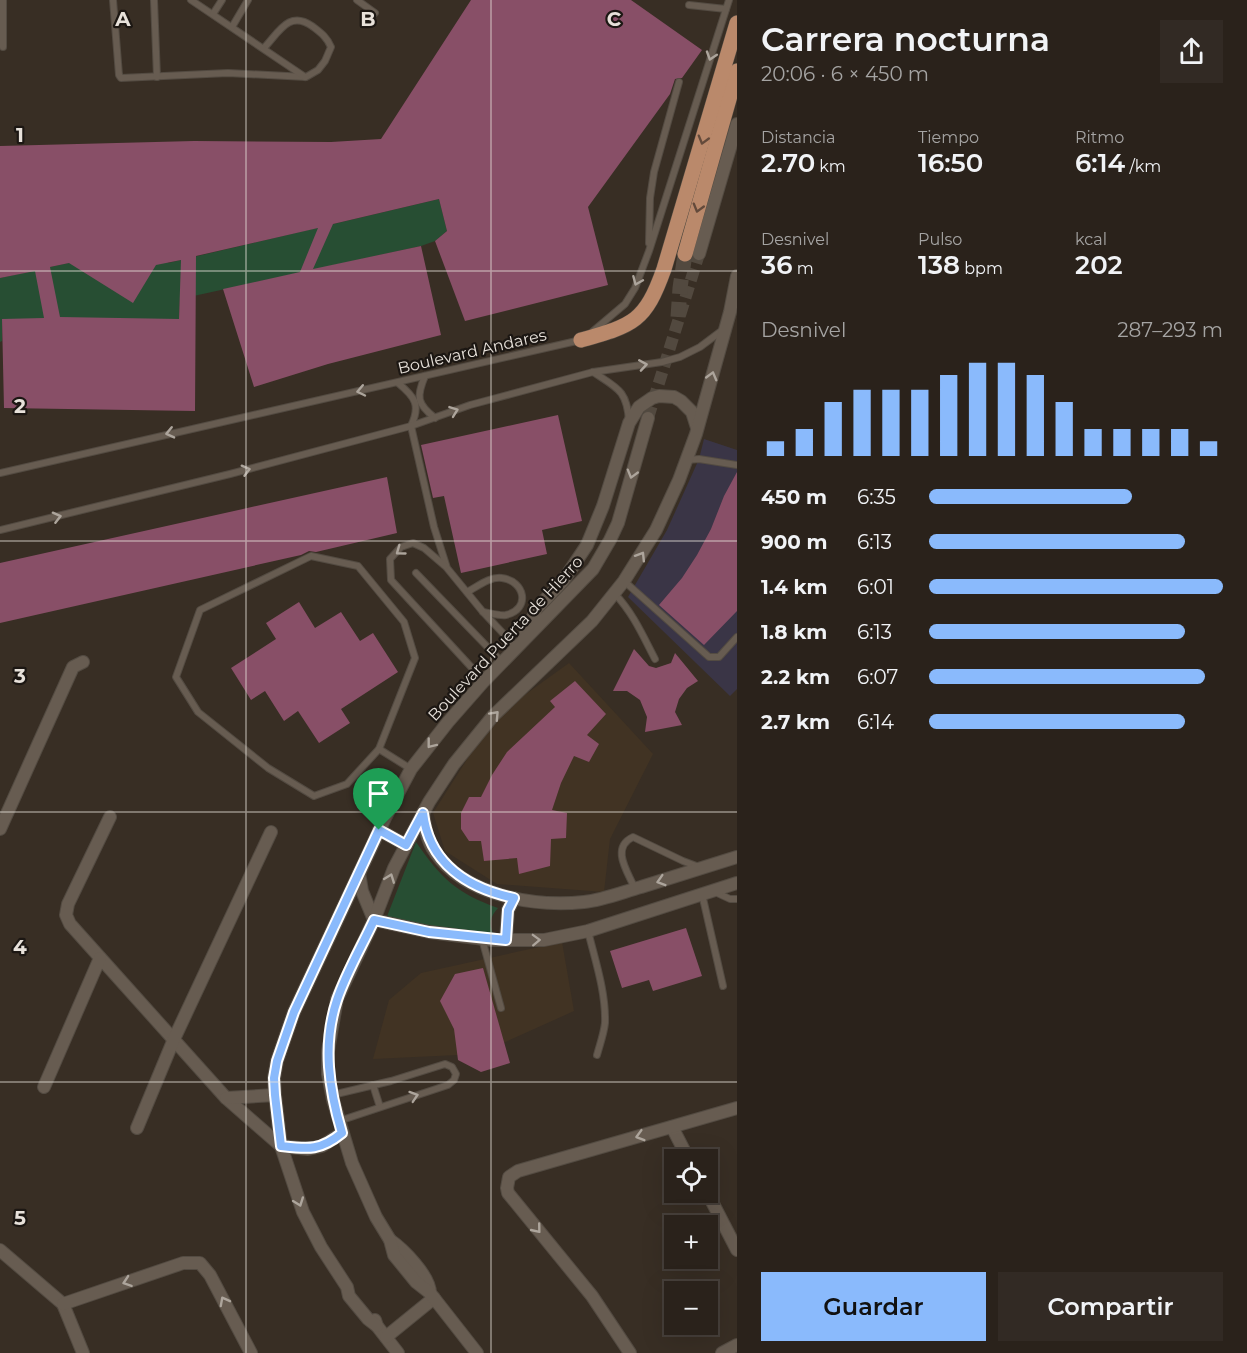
<!DOCTYPE html>
<html lang="es">
<meta charset="utf-8">
<style>
body{margin:0;font-family:Montserrat,sans-serif;background:#322a24;color:#f1f3f6;height:100vh;display:flex;flex-direction:column;font-size:22px;white-space:nowrap}
*{box-sizing:border-box;margin:0}
p{font-size:20px;color:#a5a4a3}
.icon{flex:none;width:33px;height:33px;fill:none;stroke:currentColor;stroke-width:2;stroke-linecap:round;stroke-linejoin:round}
.map{position:relative;flex:1;overflow:hidden}
.sheet{display:flex;flex-direction:column;background:#2a221b;width:510px}
.sheet>*{flex:none}
.fabs{position:absolute;left:664px;top:1149px;display:grid;gap:12px}
.fabs a{display:grid;place-items:center;width:54px;height:54px;border-radius:0px;background:#2a221b;box-shadow:0 6px 24px #0002,0 0 0 2px #463f3a;font-size:30px}
.pin{position:absolute;display:grid;place-items:center;width:51px;height:51px;color:#fff;margin:-62px -26px;border-radius:50% 50% 50% 0;rotate:-45deg;box-shadow:0 0 6px #0007}
.pin .icon{rotate:45deg}
.round{display:grid;place-items:center;flex:none;width:63px;height:63px;border-radius:0px;background:#322a24}
.head{display:flex;align-items:center;justify-content:space-between;height:102px;padding:0 24px}
h1{font-size:33px;font-weight:600;line-height:45px}
.figures{display:grid;grid-template-columns:repeat(3,1fr);gap:9px;height:102px;padding:6px 24px}
.figures div{display:grid;align-content:center}
.figures b{font-size:26px;font-weight:600}
.figures small{font-size:16px;font-weight:400}
.figures p{font-size:16px}
.chart{height:168px;padding:12px 24px}
.chart p{display:flex;justify-content:space-between}
.chart svg{width:100%;height:108px;margin-top:6px;stroke:#8abafc;stroke-width:6}
.action{display:flex;gap:12px;margin-top:auto;padding:12px 24px}
.action a{flex:1;height:69px;border-radius:0px;background:#8abafc;color:#111;font-size:24px;font-weight:600;line-height:69px;text-align:center}
.action a+a{background:#322a24;color:#f1f3f6}
ul{padding:0 24px;list-style:none;font-size:20px}
li{display:grid;grid-template-columns:96px 72px 1fr;align-items:center;height:45px}
li i{height:15px;border-radius:8px;background:#8abafc}
main{display:flex;flex:1;min-height:0}
.map>svg:first-child{display:block}
</style>
<main>
<div class="map">
<svg width="737" height="1353" viewBox="0 0 737 1353">
<rect width="100%" height="100%" fill="#382e24"/>
<!-- built -->
<g fill="#413323">
<path d="M569,663L653,754L610,839L604,892L497,884L445,851L433,813L494,717Z"/>
<path d="M562,942L574,1011L479,1054L373,1059L389,1000L421,973Z"/>
</g>
<!-- medical -->
<path fill="#3a3546" d="M704,439L737,450V689L730,696L628,597L667,530L699,459Z"/>
<!-- green -->
<g fill="#274e33">
<path d="M439,199L447,231L435,241L421,246L180,299L179,319H2V341L0,342V278L163,242L168,263Z"/>
<path d="M416,842C441,878 456,893 498,908C490,917 489,923 493,934L434,929L386,919Z"/>
</g>
<!-- building -->
<g fill="#884f67" fill-rule="evenodd">
<path d="M471,0H631L702,50L682,78L675,79L670,94L588,207L608,285L465,321L435,241L447,231L439,199L333,224L313,269L421,246L441,335L328,364L254,387L223,289L300,272L318,228L196,256L195,411L4,408L2,319L44,318L35,271L0,278V146L194,141L331,142L381,139ZM181,260L179,319L60,317L50,267L69,263L133,303L156,265Z"/>
<path d="M558,415L582,521L542,530L547,554L461,573L444,496L433,498L421,445Z"/>
<path d="M737,472V611L704,645L659,605L682,578L697,555L711,529L724,496Z"/>
<path d="M387,477L397,533L316,552L309,551L301,555L0,623V563Z"/>
<path d="M299,602L315,628L341,612L360,641L373,633L398,672L341,709L350,723L319,743L298,711L284,721L265,691L251,700L231,668L276,639L266,623Z"/>
<path d="M634,649L649,666L656,668L671,663L675,653L698,681L687,688L679,699L675,712L682,725L645,732L647,717L640,700L627,691H613Z"/>
<path d="M575,681L606,714L587,735L599,744L589,762L574,756L561,783L552,810L567,813L566,838L551,839L550,866L519,874L517,858L484,861L481,841H469L461,829V813L469,797H481L492,775L507,752L555,707L550,701Z"/>
<path d="M686,928L702,976L653,991L649,980L622,988L610,951Z"/>
<path d="M483,968L510,1063L481,1072L458,1060L454,1029L440,1001L455,974Z"/>
</g>
<g fill="none" stroke-linecap="round" stroke-linejoin="round">
<!-- street-tunnel -->
<path stroke="#52493f" stroke-width="12" stroke-dasharray="12 6" stroke-linecap="butt" d="M648,418L699,254"/>
<!-- primary-tunnel -->
<path stroke="#52493f" stroke-width="15" stroke-dasharray="15 8" stroke-linecap="butt" d="M678,317L680,288L685,254"/>
<defs>
<g id="lane">
<path d="M113,0L119,75L121,78L228,73L306,77L318,70L325,61L331,47C327,37 321,33 312,26C289,10 279,32 264,48"/>
<path d="M154,0L157,77"/>
<path d="M191,0L305,77"/>
<path d="M357,0L375,13"/>
<path d="M689,5L726,9"/>
<path d="M213,14L222,0"/>
<path d="M232,27L248,0"/>
<path d="M3,47V0"/>
<path d="M649,243L650,198L654,172L679,82"/>
<path d="M592,332L625,304L635,288L649,251L729,0"/>
<path d="M593,372C617,388 627,390 629,421"/>
<path d="M425,376C416,397 417,404 435,418"/>
<path d="M398,383C415,397 421,405 411,426L434,527L447,568L483,612L516,647"/>
<path d="M687,460L699,459L737,465"/>
<path d="M0,473L581,340"/>
<path d="M0,530L230,474L411,426L470,405L593,372L662,362L680,357L700,347L724,329"/>
<path d="M311,556L358,566L404,622L415,658L379,749L347,784L314,796L268,768L198,712L176,677L200,610Z"/>
<path d="M445,566L424,548L413,543L401,547L390,559L391,580L484,681"/>
<path d="M416,573L502,662"/>
<path d="M624,581L709,657H719L737,637"/>
<path d="M467,592C477,587 490,576 502,578C525,581 531,609 506,615C499,616 490,613 483,612"/>
<path d="M615,594C633,613 643,636 655,659"/>
<path d="M379,749L411,769"/>
<path d="M635,889C628,872 610,848 633,837L683,861L699,867"/>
<path d="M715,892L730,899H737"/>
<path d="M702,894L723,986"/>
<path d="M588,931C595,960 606,992 605,1023C604,1033 600,1044 597,1055"/>
<path d="M482,939L501,1008"/>
<path d="M373,1085L380,1107"/>
<path d="M332,1095L391,1081L445,1064L452,1067L456,1074L454,1080L448,1085L339,1121"/>
</g>
<g id="street">
<path d="M699,254L737,124"/>
<path d="M524,637L537,608L563,581L587,545L603,506L629,423L639,407L652,398L659,396L674,397L681,401L692,412L697,428"/>
<path d="M423,813C425,827 427,841 435,852C465,896 535,907 584,902C603,900 623,892 641,887C673,877 705,867 737,857"/>
<path d="M110,817L68,904L66,915L70,924L226,1098L281,1146L308,1149L322,1146L342,1133"/>
<path d="M0,829L73,667L83,662"/>
<path d="M379,830L406,845"/>
<path d="M359,873L362,891L374,920L429,932L492,940H544L588,931L737,883"/>
<path d="M506,940L508,910L514,898"/>
<path d="M44,1087L100,958"/>
<path d="M226,1098L275,1095"/>
<path d="M672,1127L689,1160"/>
<path d="M137,1128L174,1039L271,832"/>
<path d="M707,1192L737,1250"/>
<path d="M390,1240C403,1249 430,1276 430,1293"/>
<path d="M0,1250L63,1304L83,1353"/>
<path d="M63,1304L183,1263H200L210,1275L251,1353"/>
<path d="M375,1320L377,1326L398,1353"/>
<path d="M377,1326L368,1319L349,1296L347,1287L321,1247L303,1212L281,1146L275,1095L274,1078L277,1061L294,1012L385,818L411,769L448,722L484,681L593,569L610,540L618,523L648,418"/>
<path d="M386,1337L434,1298"/>
<path d="M477,1353L430,1293L416,1282L394,1255L390,1240L376,1217L352,1163L333,1100L328,1074V1051L337,999L374,920L394,868L429,802L454,764L493,716L592,621L624,581L656,530L679,480L696,434L730,312L737,276"/>
<path d="M630,1353L592,1296L508,1193L507,1188L509,1177L518,1171L737,1108"/>
<path d="M722,1353L737,1345"/>
</g>
<g id="primary">
<path d="M685,254L737,71"/>
<path d="M581,340C634,325 645,322 664,269L737,23"/>
</g>
</defs>
<!-- lane casing -->
<use href="#lane" stroke="#534b42" stroke-width="8"/>
<!-- street casing -->
<use href="#street" stroke="#534b42" stroke-width="14"/>
<!-- primary casing -->
<use href="#primary" stroke="#534b42" stroke-width="16"/>
<!-- lane -->
<use href="#lane" stroke="#675c51" stroke-width="6"/>
<!-- street -->
<use href="#street" stroke="#675c51" stroke-width="12"/>
<!-- primary -->
<use href="#primary" stroke="#ba896b" stroke-width="15"/>
</g>
<!-- one-way arrows -->
<defs><path id="oneway-chevron" d="M-2-3.5L2.5 0L-2 3.5" fill="none" stroke-width="1.6" stroke-linecap="round" stroke-linejoin="round" transform="scale(1.5)"/></defs>
<g stroke="#ada59c">
<use href="#oneway-chevron" transform="translate(711 56) rotate(108)"/>
<use href="#oneway-chevron" transform="translate(637 281) rotate(113)"/>
<use href="#oneway-chevron" transform="translate(643 365) rotate(-9)"/>
<use href="#oneway-chevron" transform="translate(712 376) rotate(-75)"/>
<use href="#oneway-chevron" transform="translate(361 391) rotate(168)"/>
<use href="#oneway-chevron" transform="translate(454 411) rotate(-20)"/>
<use href="#oneway-chevron" transform="translate(170 433) rotate(167)"/>
<use href="#oneway-chevron" transform="translate(246 470) rotate(-15)"/>
<use href="#oneway-chevron" transform="translate(632 474) rotate(106)"/>
<use href="#oneway-chevron" transform="translate(57 517) rotate(-14)"/>
<use href="#oneway-chevron" transform="translate(400 551) rotate(144)"/>
<use href="#oneway-chevron" transform="translate(641 556) rotate(-58)"/>
<use href="#oneway-chevron" transform="translate(495 715) rotate(-47)"/>
<use href="#oneway-chevron" transform="translate(431 744) rotate(128)"/>
<use href="#oneway-chevron" transform="translate(390 878) rotate(-69)"/>
<use href="#oneway-chevron" transform="translate(661 881) rotate(163)"/>
<use href="#oneway-chevron" transform="translate(536 940) rotate(-2)"/>
<use href="#oneway-chevron" transform="translate(414 1096) rotate(-18)"/>
<use href="#oneway-chevron" transform="translate(640 1136) rotate(164)"/>
<use href="#oneway-chevron" transform="translate(299 1202) rotate(70)"/>
<use href="#oneway-chevron" transform="translate(537 1229) rotate(51)"/>
<use href="#oneway-chevron" transform="translate(127 1282) rotate(161)"/>
<use href="#oneway-chevron" transform="translate(224 1301) rotate(-118)"/>
</g>
<g stroke="#634a3b">
<use href="#oneway-chevron" transform="translate(703 140) rotate(106)"/>
<use href="#oneway-chevron" transform="translate(698 208) rotate(106)"/>
</g>
<g fill="none" stroke-linecap="round" stroke-linejoin="round">
<defs>
<path id="route" d="M423,813C429,863 467,888 514,898L508,910L506,940L429,932L374,920C362,946 346,973 337,1000C322,1045 329,1089 342,1133C320,1151 308,1149 281,1146L275,1095L274,1078L277,1061L294,1012L379,830L406,845Z"/>
</defs>
<!-- route casing -->
<use href="#route" stroke="#fff" stroke-width="12"/>
<!-- route -->
<use href="#route" stroke="#8abafc" stroke-width="8"/>
</g>
<!-- grid -->
<path fill="none" stroke="#e7e1da" stroke-width="1.5" stroke-opacity="0.55" d="M246,0V1353M491,0V1353M0,271H737M0,541H737M0,812H737M0,1082H737"/>
<g text-anchor="middle" stroke-width="4.5" stroke-linejoin="round" paint-order="stroke">
<!-- street labels -->
<g font-size="16" fill="#e7e1da" stroke="#1c1713">
<text transform="translate(472 351) rotate(-13)" y="6">Boulevard Andares</text>
<text transform="translate(505 638) rotate(-47)" y="6">Boulevard Puerta de Hierro</text>
</g>
</g>
<g font-size="20" text-anchor="middle" font-weight="bold" fill="#e7e1da" stroke="#1c1713" stroke-width="4.5" stroke-linejoin="round" paint-order="stroke">
<text x="123" y="26">A</text>
<text x="368" y="26">B</text>
<text x="614" y="26">C</text>
<text x="20" y="142">1</text>
<text x="20" y="413">2</text>
<text x="20" y="683">3</text>
<text x="20" y="954">4</text>
<text x="20" y="1225">5</text>
</g>
</svg>
<div class="fabs">
<a><svg class="icon" aria-label="locate" viewBox="0 0 24 24"><circle cx="12" cy="12" r="6"/><path d="M12 2v4M12 18v4M2 12h4M18 12h4"/></svg></a>
<a>+</a>
<a>−</a>
</div>
<div class="pin" style="left:379px;top:830px;background:#1e9e55"><svg class="icon" aria-label="arrive" viewBox="0 0 24 24"><path d="M6 21V4h12l-3 4 3 4H6"/></svg></div>
</div>
<section class="sheet">
<div class="head"><div><h1>Carrera nocturna</h1><p>20:06 · 6 × 450 m</p></div><a class="round"><svg class="icon" aria-label="share" viewBox="0 0 24 24"><path d="M12 15V3M7 8l5-5 5 5M5 13v7h14v-7"/></svg></a></div>
<div class="figures">
<div><p>Distancia</p><b>2.70<small> km</small></b></div>
<div><p>Tiempo</p><b>16:50</b></div>
<div><p>Ritmo</p><b>6:14<small> /km</small></b></div>
</div>
<div class="figures">
<div><p>Desnivel</p><b>36<small> m</small></b></div>
<div><p>Pulso</p><b>138<small> bpm</small></b></div>
<div><p>kcal</p><b>202</b></div>
</div>
<div class="chart"><p><span>Desnivel</span>287–293 m</p>
<svg viewBox="0 0 160 44" preserveAspectRatio="none"><path d="M5 44V38M15 44V33M25 44V22M35 44V17M45 44V17M55 44V17M65 44V11M75 44V6M85 44V6M95 44V11M105 44V22M115 44V33M125 44V33M135 44V33M145 44V33M155 44V38"/></svg>
</div>
<ul>
<li><b>450 m</b>6:35<i style="width:69%"></i></li>
<li><b>900 m</b>6:13<i style="width:87%"></i></li>
<li><b>1.4 km</b>6:01<i style="width:100%"></i></li>
<li><b>1.8 km</b>6:13<i style="width:87%"></i></li>
<li><b>2.2 km</b>6:07<i style="width:94%"></i></li>
<li><b>2.7 km</b>6:14<i style="width:87%"></i></li>
</ul>
<div class="action"><a>Guardar</a><a>Compartir</a></div>
</section>
</main>
